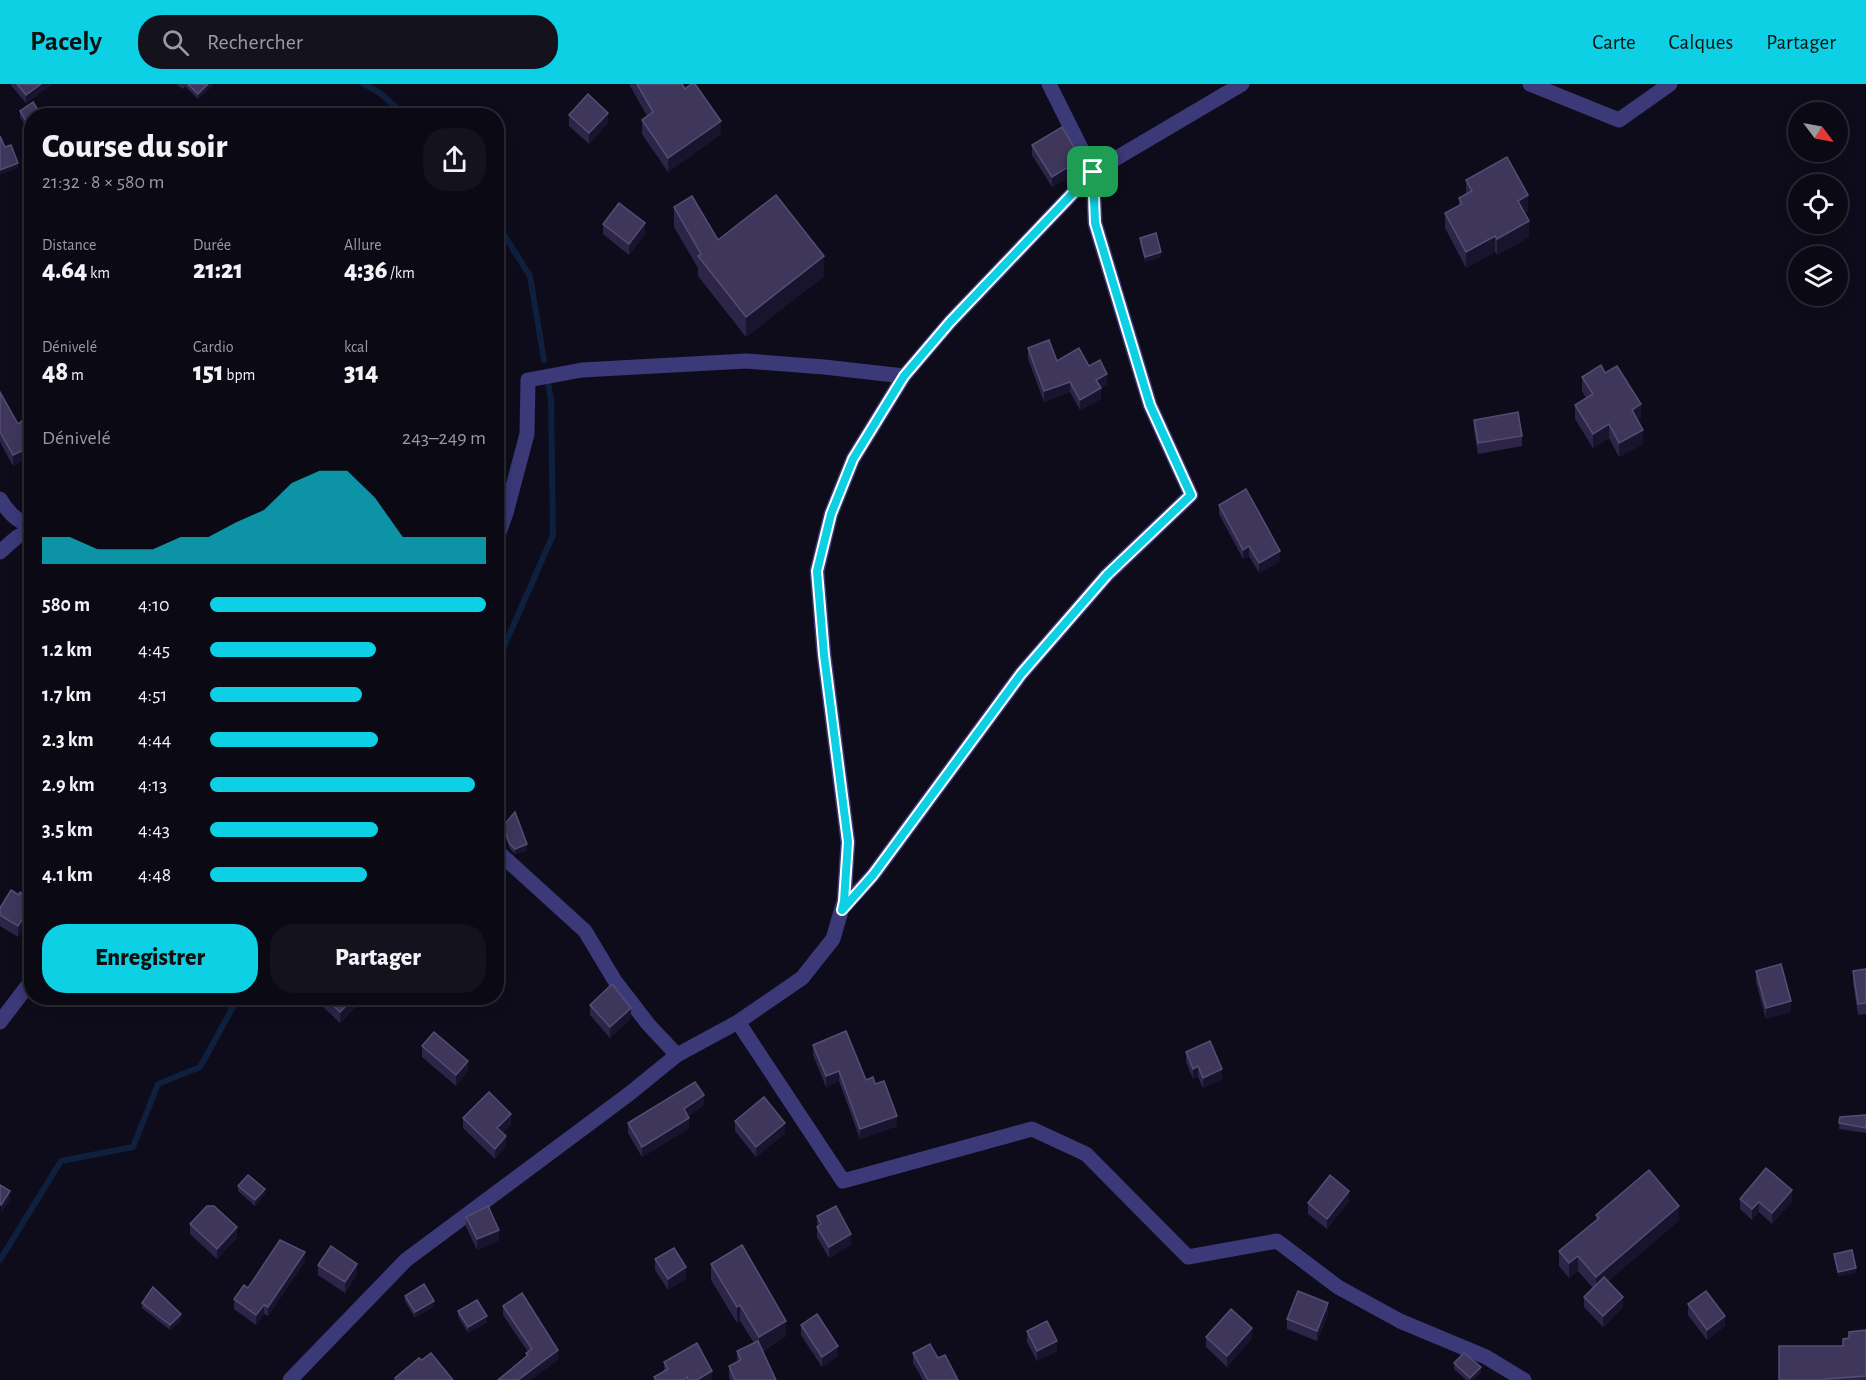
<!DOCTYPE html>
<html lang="fr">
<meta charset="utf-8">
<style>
body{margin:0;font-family:"Alegreya Sans",sans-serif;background:#13121d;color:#f1f3f6;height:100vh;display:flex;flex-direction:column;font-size:22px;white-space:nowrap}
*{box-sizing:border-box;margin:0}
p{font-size:20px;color:#999aa0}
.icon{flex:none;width:33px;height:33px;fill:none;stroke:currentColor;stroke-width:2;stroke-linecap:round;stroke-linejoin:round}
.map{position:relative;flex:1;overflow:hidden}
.panel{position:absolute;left:24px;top:24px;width:480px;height:897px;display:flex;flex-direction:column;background:#0a0914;border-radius:24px;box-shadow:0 3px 15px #0003,0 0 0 2px #2a2a34}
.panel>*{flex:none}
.needle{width:39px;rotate:122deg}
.buttons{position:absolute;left:1788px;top:18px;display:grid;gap:12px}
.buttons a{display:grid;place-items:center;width:60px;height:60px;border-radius:50%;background:#0a0914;box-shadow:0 3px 15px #0003,0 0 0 2px #2a2a34;font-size:30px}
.pin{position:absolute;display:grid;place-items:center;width:51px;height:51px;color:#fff;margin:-26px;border-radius:12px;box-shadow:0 3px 9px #0006}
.round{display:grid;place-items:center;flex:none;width:63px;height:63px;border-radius:24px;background:#13121d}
.head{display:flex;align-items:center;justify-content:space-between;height:102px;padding:0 18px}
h1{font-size:33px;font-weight:800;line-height:45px}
.stats{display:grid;grid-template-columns:repeat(3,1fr);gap:9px;height:102px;padding:6px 18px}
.stats div{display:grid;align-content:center}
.stats b{font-size:26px;font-weight:800}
.stats small{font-size:16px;font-weight:400}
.stats p{font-size:16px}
.chart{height:168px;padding:12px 18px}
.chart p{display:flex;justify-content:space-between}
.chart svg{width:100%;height:108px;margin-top:6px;fill:#0dd0e4;opacity:.7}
.action{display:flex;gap:12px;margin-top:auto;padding:12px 18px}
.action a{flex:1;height:69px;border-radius:24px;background:#0dd0e4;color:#111;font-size:24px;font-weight:800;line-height:69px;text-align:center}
.action a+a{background:#13121d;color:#f1f3f6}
ul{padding:0 18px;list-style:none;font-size:20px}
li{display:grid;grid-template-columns:96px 72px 1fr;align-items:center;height:45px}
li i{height:15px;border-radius:8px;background:#0dd0e4}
header{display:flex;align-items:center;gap:36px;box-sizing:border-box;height:84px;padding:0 30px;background:#0dd0e4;color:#111}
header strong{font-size:28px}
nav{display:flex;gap:33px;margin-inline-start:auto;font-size:21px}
.search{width:420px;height:54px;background:#13121d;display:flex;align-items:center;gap:15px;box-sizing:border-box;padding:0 21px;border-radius:24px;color:#999aa0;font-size:22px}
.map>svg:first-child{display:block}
</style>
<header>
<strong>Pacely</strong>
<div class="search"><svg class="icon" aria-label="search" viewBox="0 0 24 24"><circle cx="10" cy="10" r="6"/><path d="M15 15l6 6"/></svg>Rechercher</div>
<nav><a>Carte</a><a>Calques</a><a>Partager</a></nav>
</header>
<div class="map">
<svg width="1866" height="1296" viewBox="0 0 1866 1296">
<rect width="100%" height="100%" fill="#0e0c1b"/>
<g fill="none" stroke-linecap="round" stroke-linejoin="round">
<!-- stream -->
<g stroke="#0e203d" stroke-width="6">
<path d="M364,0L380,9L406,32"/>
<path d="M496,138L530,192L544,276"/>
<path d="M496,581L553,451L551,316L548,298"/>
<path d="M0,1176L61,1077L133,1063L158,1000L200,983L238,914"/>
</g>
<!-- street -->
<g stroke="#3b3977" stroke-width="15">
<path d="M1530,0L1619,36L1670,0"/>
<path d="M0,415C8,428 17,438 32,442"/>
<path d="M496,457L506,429L527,350L528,296L582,286L746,277L824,283L904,292"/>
<path d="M0,468L17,453L32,445"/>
<path d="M496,766L585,847L615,897L648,940L677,971"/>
<path d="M842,825L873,791L1021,590L1107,491L1191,411L1150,321L1095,139L1093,88L1049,0"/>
<path d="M0,938L32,896"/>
<path d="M738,938L843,1097L1032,1045L1086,1070L1188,1173L1277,1157L1338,1203L1400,1237L1486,1273L1524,1296"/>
<path d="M290,1296L406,1176L629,1010L677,971L738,938L802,894L833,855L844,817L848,758L824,571L817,487L831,430L853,375L904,292L950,238L1093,88L1242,0"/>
</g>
</g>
<!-- wall -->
<g fill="#2c2548">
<path d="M10,0H52L26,19Z"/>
<path d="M176,0H213V1L198,15L185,2L183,5Z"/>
<path d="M629,0H682L685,5L721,50L668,88L642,50V36L647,32Z"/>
<path d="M20,27L32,32V49H30L20,33Z"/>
<path d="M569,31L608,39L589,60L569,42Z"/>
<path d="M1032,61L1081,86L1052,103L1032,71Z"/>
<path d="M1466,96L1528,127L1524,129L1529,153L1497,171L1495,168L1466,184L1445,144V129L1459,121V114L1466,110Z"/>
<path d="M674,123L718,156L824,192L746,253L698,192V184L674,143Z"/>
<path d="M32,128V153L25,142V132Z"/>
<path d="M603,140L645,150L629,171L603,150Z"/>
<path d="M1140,154L1161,173L1145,178L1140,159Z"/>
<path d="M1028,264L1057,277L1089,282L1107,300L1101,304V315L1080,326L1070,308L1044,318L1028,275Z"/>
<path d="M1605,289L1641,334L1638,336L1643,360L1619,373L1609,354L1593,364L1575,335V321L1586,314L1582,307V293Z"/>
<path d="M0,308L18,340L32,356V372L13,382L0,358Z"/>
<path d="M1474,336L1522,352V362L1478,370L1474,346Z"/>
<path d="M1219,421L1280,477L1259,489L1249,472L1243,475L1219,430Z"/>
<path d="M32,547V571L23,565V560Z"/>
<path d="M503,742L527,766L515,770L510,765L503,747Z"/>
<path d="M19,811L18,853L0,842V824Z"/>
<path d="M1866,885V930L1858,931L1853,898V887Z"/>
<path d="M1756,887L1791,928L1766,935L1756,898Z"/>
<path d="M314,914H362V916L340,939Z"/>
<path d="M590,921L631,934L610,954L590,931Z"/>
<path d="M813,961L866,996L875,1000L897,1042L860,1055L839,997L826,1003L813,971Z"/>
<path d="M422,962L468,987L456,1002L422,973Z"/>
<path d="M1186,968L1222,995L1203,1004L1198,993L1193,995L1186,978Z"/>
<path d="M704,1021L688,1032L689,1044L642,1073L628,1049V1039Z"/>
<path d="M1866,1031V1049L1839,1045L1840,1033Z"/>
<path d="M463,1034L511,1040L502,1049L506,1062L495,1075L463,1044Z"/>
<path d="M735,1037L785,1049L756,1073L735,1047Z"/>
<path d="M238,1102L265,1110L255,1122L238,1107Z"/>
<path d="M1740,1115L1792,1117L1772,1140L1759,1128L1752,1136L1740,1125Z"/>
<path d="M1349,1117L1327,1145L1308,1130V1119Z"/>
<path d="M1596,1131L1679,1136L1608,1197L1623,1223L1603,1243L1584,1223V1213L1593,1204L1578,1187L1569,1194L1559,1182V1167L1596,1136Z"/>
<path d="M817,1132L851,1161L829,1174L817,1153Z"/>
<path d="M466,1133L499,1156L477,1166L466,1143Z"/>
<path d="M190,1140L237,1154L217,1175L190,1150Z"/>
<path d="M655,1175L686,1194L668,1206L655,1186Z"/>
<path d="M305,1177L268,1232L264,1230L256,1241L234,1225V1215L248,1204Z"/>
<path d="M711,1180L786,1252L763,1267L776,1296H730L729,1293V1282L737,1278V1267L754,1259L740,1237L737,1239L711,1196Z"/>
<path d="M318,1181L357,1190L345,1209L318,1191Z"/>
<path d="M405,1212L434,1222L415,1234L405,1217Z"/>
<path d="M142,1219L181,1236L170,1246L142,1224Z"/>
<path d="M1688,1220L1725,1242L1707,1256L1688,1231Z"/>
<path d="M503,1222L558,1276L526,1272V1269L528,1268L503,1231Z"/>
<path d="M458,1227L487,1238L468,1249L458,1232Z"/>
<path d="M1328,1230L1317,1257L1287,1245V1235Z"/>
<path d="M801,1241L838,1272L822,1283L801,1251Z"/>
<path d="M1866,1246V1296H1779L1843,1262L1849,1254Z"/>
<path d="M1027,1247L1057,1267L1037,1277L1027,1258Z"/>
<path d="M1206,1253L1252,1254L1227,1283L1206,1263Z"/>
<path d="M913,1269L938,1274L958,1296H923L913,1279Z"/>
<path d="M664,1278L712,1296H654V1293L664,1287Z"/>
<path d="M1454,1279L1481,1288L1474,1296H1466L1454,1285Z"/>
</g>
<!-- shaded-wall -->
<g fill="#19142e">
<path d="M41,0H52L26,19V11Z"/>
<path d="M208,0H213V1L198,15V10Z"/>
<path d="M608,29V39L589,60V49Z"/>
<path d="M721,37V50L668,88V74Z"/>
<path d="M1081,75V86L1052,103V93Z"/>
<path d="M18,79V84L0,91V86Z"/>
<path d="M1528,111V127L1518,132V117Z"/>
<path d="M1529,137V153L1497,171V155Z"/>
<path d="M645,139V150L629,171V160Z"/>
<path d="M1495,152V168L1466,184V168Z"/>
<path d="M1161,168V173L1145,178V173Z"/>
<path d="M824,172V192L746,253V233Z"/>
<path d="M1107,290V300L1101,304V315L1080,326V316L1096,296Z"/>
<path d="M1070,298V308L1044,318V307Z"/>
<path d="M1641,320V334L1632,340V326Z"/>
<path d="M1609,340V354L1593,364V350Z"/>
<path d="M1643,346V360L1619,373V359Z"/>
<path d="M32,362V372L13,382V371Z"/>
<path d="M1249,462V472L1243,475V466Z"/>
<path d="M1280,467V477L1259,489V479Z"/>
<path d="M527,760V766L515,770V765Z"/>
<path d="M32,820V831L18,853V842Z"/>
<path d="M354,914H362V916L340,939V928Z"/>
<path d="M1791,917V928L1766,935V924Z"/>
<path d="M631,924V934L610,954V943Z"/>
<path d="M468,977V987L456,1002V991Z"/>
<path d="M1198,982V993L1193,995V985Z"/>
<path d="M1222,985V995L1203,1004V994Z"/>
<path d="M839,987V997L826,1003V992Z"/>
<path d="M704,1011V1021L684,1035V1025Z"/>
<path d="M511,1030V1040L497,1054V1044Z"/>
<path d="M897,1032V1042L860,1055V1045Z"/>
<path d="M689,1034V1044L642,1073V1063Z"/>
<path d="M785,1039V1049L756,1073V1063Z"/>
<path d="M506,1052V1062L495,1075V1065Z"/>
<path d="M265,1105V1110L255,1122V1116Z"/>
<path d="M1792,1106V1117L1772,1140V1129Z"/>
<path d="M10,1107V1116L1,1130V1121Z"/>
<path d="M1349,1107V1117L1327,1145V1135Z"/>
<path d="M1759,1118V1128L1752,1136V1125Z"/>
<path d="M1679,1122V1136L1596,1208V1193Z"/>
<path d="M237,1143V1154L217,1175V1165Z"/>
<path d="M499,1146V1156L477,1166V1155Z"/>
<path d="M851,1150V1161L829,1174V1163Z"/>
<path d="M305,1168V1177L268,1232V1223Z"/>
<path d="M1578,1172V1187L1569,1194V1179Z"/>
<path d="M357,1180V1190L345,1209V1198Z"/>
<path d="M686,1183V1194L668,1206V1195Z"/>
<path d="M1856,1184V1189L1838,1193V1188Z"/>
<path d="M1623,1213V1223L1603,1243V1232Z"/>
<path d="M434,1217V1222L415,1234V1228Z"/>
<path d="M1328,1219V1230L1317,1257V1247Z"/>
<path d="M264,1221V1230L256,1241V1231Z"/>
<path d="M740,1221V1237L737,1239V1223Z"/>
<path d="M181,1230V1236L170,1246V1241Z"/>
<path d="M487,1232V1238L468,1249V1243Z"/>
<path d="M1725,1232V1242L1707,1256V1246Z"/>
<path d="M786,1237V1252L759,1269V1253Z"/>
<path d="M1252,1244V1254L1227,1283V1272Z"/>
<path d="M1057,1257V1267L1037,1277V1267Z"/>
<path d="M838,1262V1272L822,1283V1273Z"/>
<path d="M558,1266V1276L531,1296H518Z"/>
<path d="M1481,1283V1288L1474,1296H1470V1294Z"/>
<path d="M712,1287V1296H697Z"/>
</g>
<!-- building -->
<g fill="#3e375b" stroke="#544e74" stroke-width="1.5">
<path d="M17,0H41L26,11Z"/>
<path d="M188,0H208L198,10Z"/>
<path d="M637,0H682L685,5L691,0H695L721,37L668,74L642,36L653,28Z"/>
<path d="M588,10L608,29L589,49L569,31Z"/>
<path d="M33,18L42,32H32V43L30,44L20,27Z"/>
<path d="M1062,43L1081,75L1052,93L1032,61Z"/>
<path d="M0,52L5,63L11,61L18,79L0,86Z"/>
<path d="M1507,73L1528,111L1518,117L1529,137L1497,155L1495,152L1466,168L1445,129L1462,120L1459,114L1472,107L1466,96Z"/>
<path d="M776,111L824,172L746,233L698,172L701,170L674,123L692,112L718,156Z"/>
<path d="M619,119L645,139L629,160L603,140Z"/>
<path d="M32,128V143L25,132Z"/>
<path d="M1156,149L1161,168L1145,173L1140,154Z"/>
<path d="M1049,256L1057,277L1079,264L1089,282L1100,276L1107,290L1096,296L1101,304L1080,316L1070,298L1044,307L1028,264Z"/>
<path d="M1601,281L1605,289L1617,282L1641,320L1632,326L1643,346L1619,359L1609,340L1593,350L1575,321L1593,310L1582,293Z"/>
<path d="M0,308L18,340L22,337L32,356V362L13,371L0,348Z"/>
<path d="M1518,328L1522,352L1478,359L1474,336Z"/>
<path d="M1246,405L1280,467L1259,479L1249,462L1243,466L1219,421Z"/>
<path d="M32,547V566L23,560Z"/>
<path d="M515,728L527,760L515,765L510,760L503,742Z"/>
<path d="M11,806L19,811L20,808L32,815V820L18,842L0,831V824Z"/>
<path d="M1781,880L1791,917L1766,924L1756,887Z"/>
<path d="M1866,885V919L1858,920L1853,887Z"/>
<path d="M612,900L631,924L610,943L590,921Z"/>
<path d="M325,914H354L340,928Z"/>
<path d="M846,947L866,996L873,993L875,1000L884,997L897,1032L860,1045L839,987L826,992L813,961Z"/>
<path d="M434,948L468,977L456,991L422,962Z"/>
<path d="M1210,957L1222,985L1203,994L1198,982L1193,985L1186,968Z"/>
<path d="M695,998L704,1011L684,1025L689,1034L642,1063L628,1039Z"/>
<path d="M489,1008L511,1030L497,1044L506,1052L495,1065L463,1034Z"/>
<path d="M764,1013L785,1039L756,1063L735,1037Z"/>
<path d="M1866,1031V1044L1839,1039L1840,1033Z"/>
<path d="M1766,1084L1792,1106L1772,1129L1759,1118L1752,1125L1740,1115Z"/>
<path d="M1649,1086L1679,1122L1596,1193L1578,1172L1569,1179L1559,1167L1599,1134L1596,1131Z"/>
<path d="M248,1091L265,1105L255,1116L238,1102Z"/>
<path d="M1330,1091L1349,1107L1327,1135L1308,1119Z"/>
<path d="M0,1101L10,1107L1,1121L0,1120Z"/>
<path d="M207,1122H214L237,1143L217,1165L190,1140Z"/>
<path d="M488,1122L499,1146L477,1155L466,1133Z"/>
<path d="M836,1122L851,1150L829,1163L817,1143L821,1140L817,1132Z"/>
<path d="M280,1156L305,1168L268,1223L264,1221L256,1231L234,1215L244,1201L248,1204Z"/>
<path d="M742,1161L786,1237L759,1253L740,1221L737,1223L711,1180Z"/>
<path d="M331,1162L357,1180L345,1198L318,1181Z"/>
<path d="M674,1164L686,1183L668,1195L655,1175Z"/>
<path d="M1852,1166L1856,1184L1838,1188L1834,1170Z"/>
<path d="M1604,1193L1623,1213L1603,1232L1584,1213Z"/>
<path d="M424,1200L434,1217L415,1228L405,1212Z"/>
<path d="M153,1203L181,1230L170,1241L142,1219Z"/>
<path d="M1298,1207L1328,1219L1317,1247L1287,1235Z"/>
<path d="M1706,1207L1725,1232L1707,1246L1688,1220Z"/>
<path d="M522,1209L558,1266L518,1296H498L528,1271L526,1269L532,1265L503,1222Z"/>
<path d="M477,1216L487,1232L468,1243L458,1227Z"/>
<path d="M1231,1225L1252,1244L1227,1272L1206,1253Z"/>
<path d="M817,1230L838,1262L822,1273L801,1241Z"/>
<path d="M1047,1237L1057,1257L1037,1267L1027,1247Z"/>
<path d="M1866,1246V1292L1826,1295V1296H1779V1262H1843V1255L1849,1254V1248Z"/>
<path d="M758,1257L776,1296H735L729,1282L741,1276L737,1267Z"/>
<path d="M697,1259L712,1287L697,1296H688L687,1293L683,1296H656L654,1293L668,1285L664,1278Z"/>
<path d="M930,1260L938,1274L945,1271L958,1296H928L913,1269Z"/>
<path d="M431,1269L453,1296H396L395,1294L419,1274L422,1276Z"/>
<path d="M1464,1269L1481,1283L1470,1294L1454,1279Z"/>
</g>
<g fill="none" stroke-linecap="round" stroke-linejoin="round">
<defs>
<path id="route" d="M1093,88L1095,139L1150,321L1191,411L1107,491L1021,590L873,791L842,826L844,817L848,758L824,571L817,487L831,430L853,375L904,292L950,238Z"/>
</defs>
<!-- route casing -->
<use href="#route" stroke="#fff" stroke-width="12"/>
<!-- route -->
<use href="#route" stroke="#0dd0e4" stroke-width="8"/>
</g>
</svg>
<div class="buttons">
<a><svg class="needle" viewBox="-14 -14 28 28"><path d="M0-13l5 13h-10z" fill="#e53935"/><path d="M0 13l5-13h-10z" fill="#999aa0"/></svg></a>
<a><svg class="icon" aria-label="locate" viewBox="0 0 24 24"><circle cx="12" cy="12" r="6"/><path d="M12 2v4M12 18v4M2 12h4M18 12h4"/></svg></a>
<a><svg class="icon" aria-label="layers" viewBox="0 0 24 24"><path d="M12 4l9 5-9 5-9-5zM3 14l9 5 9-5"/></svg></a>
</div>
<div class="pin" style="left:1093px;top:88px;background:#1e9e55"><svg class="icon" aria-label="arrive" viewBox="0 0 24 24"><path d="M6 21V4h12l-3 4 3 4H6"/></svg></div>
<section class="panel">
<div class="head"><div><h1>Course du soir</h1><p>21:32 · 8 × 580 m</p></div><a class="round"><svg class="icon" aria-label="share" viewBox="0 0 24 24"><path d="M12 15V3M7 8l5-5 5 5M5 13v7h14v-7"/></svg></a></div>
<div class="stats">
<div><p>Distance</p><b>4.64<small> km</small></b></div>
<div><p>Durée</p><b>21:21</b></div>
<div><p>Allure</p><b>4:36<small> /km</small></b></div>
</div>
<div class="stats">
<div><p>Dénivelé</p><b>48<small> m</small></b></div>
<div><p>Cardio</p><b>151<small> bpm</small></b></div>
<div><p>kcal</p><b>314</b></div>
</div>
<div class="chart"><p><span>Dénivelé</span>243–249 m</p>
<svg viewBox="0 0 160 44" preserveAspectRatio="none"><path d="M0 44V33L10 33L20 38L30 38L40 38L50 33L60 33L70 27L80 22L90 11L100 6L110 6L120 17L130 33L140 33L150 33L160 33V44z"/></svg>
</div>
<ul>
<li><b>580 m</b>4:10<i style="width:100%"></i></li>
<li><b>1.2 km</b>4:45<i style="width:60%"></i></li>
<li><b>1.7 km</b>4:51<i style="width:55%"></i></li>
<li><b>2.3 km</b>4:44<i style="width:61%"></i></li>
<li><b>2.9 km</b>4:13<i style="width:96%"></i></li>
<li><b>3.5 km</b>4:43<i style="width:61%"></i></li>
<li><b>4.1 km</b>4:48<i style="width:57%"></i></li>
</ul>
<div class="action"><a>Enregistrer</a><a>Partager</a></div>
</section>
</div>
